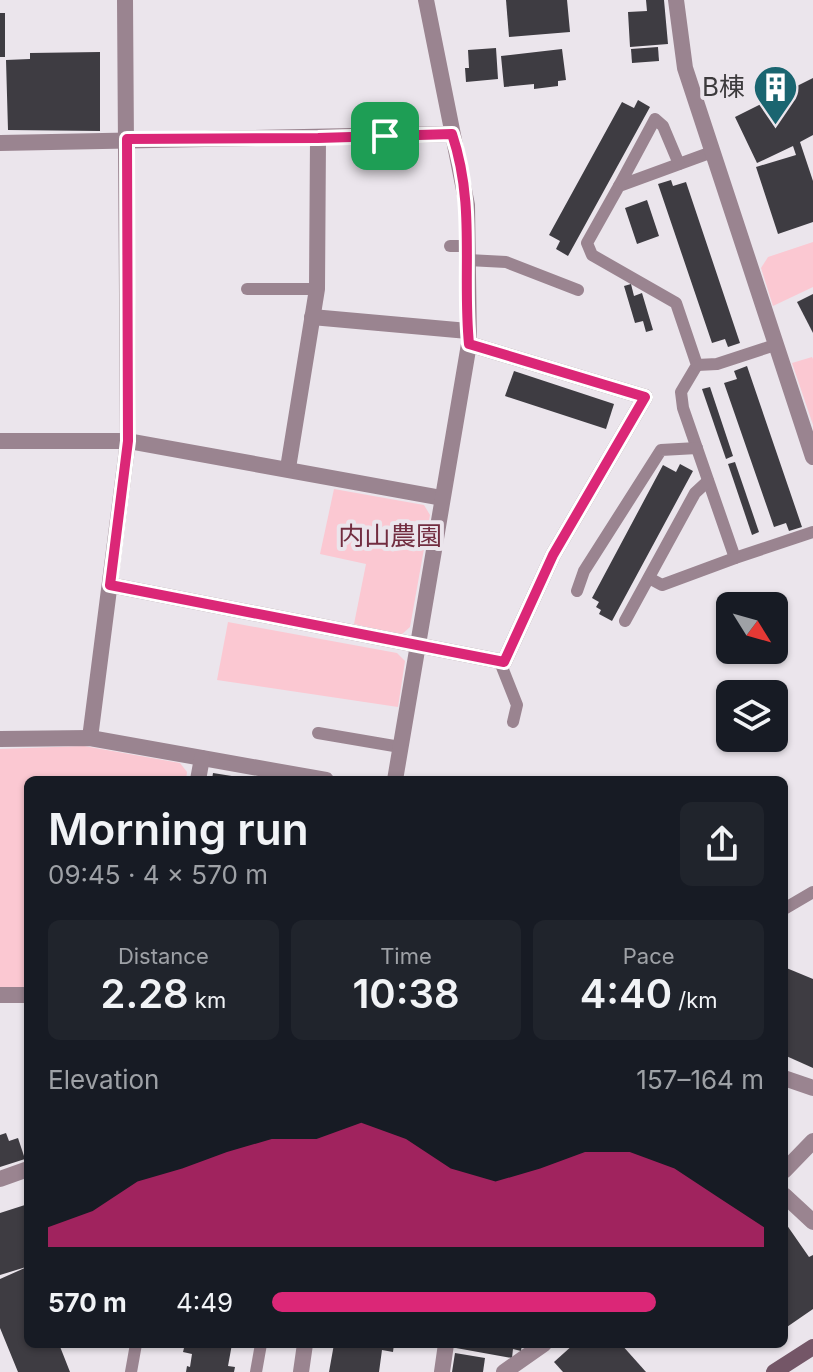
<!DOCTYPE html>
<meta charset="utf-8">
<style>
body{margin:0;font-family:Inter,"Noto Sans JP",sans-serif;background:#20242c;color:#f1f3f6;height:100vh;display:flex;flex-direction:column;font-size:30px;white-space:nowrap}
*{box-sizing:border-box;margin:0}
p{font-size:26px;color:#9ea1a6}
.icon{flex:none;width:44px;height:44px;fill:none;stroke:currentColor;stroke-width:2;stroke-linecap:round;stroke-linejoin:round}
.map{position:relative;flex:1;overflow:hidden}
.panel{position:absolute;left:24px;top:776px;width:764px;height:572px;display:flex;flex-direction:column;background:#171b24;border-radius:12px;box-shadow:0 2px 6px #0004}
.panel>*{flex:none}
.needle{width:52px;rotate:127deg}
.buttons{position:absolute;left:716px;top:592px;display:grid;gap:16px}
.buttons a{display:grid;place-items:center;width:72px;height:72px;border-radius:12px;background:#171b24;box-shadow:0 2px 6px #0004;font-size:40px}
.pin{position:absolute;display:grid;place-items:center;width:68px;height:68px;color:#fff;margin:-34px;border-radius:16px;box-shadow:0 4px 12px #0006}
.round{display:grid;place-items:center;flex:none;width:84px;height:84px;border-radius:12px;background:#20242c}
.overview{display:flex;align-items:center;justify-content:space-between;height:136px;padding:0 24px}
h1{font-size:44px;font-weight:600;line-height:60px}
.stats{display:grid;grid-template-columns:repeat(3,1fr);gap:12px;height:136px;padding:8px 24px}
.stats div{display:grid;align-content:center;border-radius:12px;background:#20242c;text-align:center}
.stats b{font-size:40px;font-weight:600}
.stats small{font-size:22px;font-weight:400}
.stats p{font-size:22px}
.chart{height:224px;padding:16px 24px}
.chart p{display:flex;justify-content:space-between}
.chart svg{width:100%;height:144px;margin-top:8px;fill:#db2777;opacity:.7}
ul{padding:0 24px;list-style:none;font-size:26px}
li{display:grid;grid-template-columns:128px 96px 1fr;align-items:center;height:60px}
li i{height:20px;border-radius:10px;background:#db2777}
.map>svg:first-child{display:block}
</style>
<div class="map">
<svg width="813" height="1372" viewBox="0 0 813 1372">
<rect width="100%" height="100%" fill="#ebe5ec"/>
<!-- green -->
<g fill="#fbc8d2">
<path d="M813,242V287L773,306L761,268L768,257Z"/>
<path d="M812,357L813,359V425L792,363Z"/>
<path d="M334,489L424,505L430,515L410,627L401,635L354,624L366,564L320,554Z"/>
<path d="M228,622L397,653L405,661L398,707L217,680Z"/>
<path d="M84,746L180,763L187,772L186,780H28V988H0V749Z"/>
</g>
<!-- building -->
<g fill="#3e3c42">
<path d="M506,0H567L570,32L509,37Z"/>
<path d="M646,0H664L668,44L630,47L628,12L647,11Z"/>
<rect x="0" y="13" width="5" height="44"/>
<path d="M658,47L659,61L632,63L631,49Z"/>
<path d="M496,48L498,79L466,82L465,68H469L468,50Z"/>
<path d="M562,49L566,80L558,81V86L534,89V84L504,87L501,56Z"/>
<path d="M100,52V131L8,130L6,60L30,59V53Z"/>
<path d="M813,78V135L800,142L813,181V222L778,234L756,167L796,155L793,146L757,163L735,117Z"/>
<path d="M638,100L650,107L568,256L556,249L560,241L549,235L622,102L634,108Z"/>
<path d="M671,180L673,186L686,182L740,343L728,347L725,339L712,343L658,184Z"/>
<path d="M647,200L659,236L637,244L625,208Z"/>
<path d="M631,284L634,296L642,293L653,330L646,332L643,321L635,323L624,286Z"/>
<path d="M813,294V333L797,302Z"/>
<path d="M747,366L802,527L789,531L786,523L774,527L724,383L737,379L734,371Z"/>
<path d="M514,371L614,404L606,429L505,396Z"/>
<path d="M710,387L733,456L726,459L702,389Z"/>
<path d="M735,462L759,532L752,535L728,464Z"/>
<path d="M680,464L693,471L612,621L599,614L601,610L596,607L599,602L592,598L663,465L676,472Z"/>
<path d="M213,773L244,778V780H212Z"/>
<path d="M784,967L813,979V1068L784,1055Z"/>
<path d="M6,1133L9,1141L18,1138L25,1159L0,1167V1135Z"/>
<path d="M28,1204V1259L24,1260L26,1267L0,1275V1213Z"/>
<path d="M784,1221L809,1257L813,1255V1309L784,1329Z"/>
<path d="M27,1267L28,1344H59L70,1372H18L0,1328V1279Z"/>
<path d="M185,1344H232L228,1366L235,1367L234,1372H186L187,1366L190,1367L192,1354L183,1352Z"/>
<path d="M334,1344H394L393,1352L382,1350L379,1372H329Z"/>
<path d="M456,1344H522L521,1351L513,1349L512,1358L456,1348Z"/>
<path d="M574,1344H621L646,1372H563L554,1362Z"/>
<path d="M455,1353L485,1358L483,1372H452Z"/>
</g>
<g fill="none" stroke-linecap="round" stroke-linejoin="round">
<!-- service -->
<g stroke="#9a8490" stroke-width="12">
<path d="M712,152L619,186L587,243L592,255L676,303L697,365L681,392L683,408L735,558L813,532"/>
<path d="M619,186L655,119L663,126L679,164"/>
<path d="M450,246H468"/>
<path d="M468,260L506,262L578,290"/>
<path d="M247,289H317"/>
<path d="M697,365L717,364L775,345"/>
<path d="M649,578L662,585L735,558"/>
<path d="M577,591L584,571L661,450L697,448"/>
<path d="M625,621L695,493L708,481"/>
<path d="M500,662L517,705L513,722"/>
<path d="M318,733L400,747"/>
<path d="M784,909L813,892"/>
<path d="M131,1372L136,1344"/>
<path d="M256,1372L261,1344"/>
</g>
<!-- minor -->
<g stroke="#9a8490" stroke-width="16">
<path d="M676,0L685,68L813,457"/>
<path d="M0,143L452,134"/>
<path d="M312,317L468,331"/>
<path d="M0,441H128L442,498"/>
<path d="M288,468L317,289L318,138"/>
<path d="M110,585L504,662L553,555L645,397L469,344"/>
<path d="M90,738L128,441L125,0"/>
<path d="M0,739L90,738L326,780"/>
<path d="M198,780L202,758"/>
<path d="M395,780L469,344L467,205L426,0"/>
<path d="M0,995H28"/>
<path d="M784,1078L813,1088"/>
<path d="M784,1171L813,1141"/>
<path d="M0,1179L28,1169"/>
<path d="M784,1195L813,1222"/>
<path d="M301,1372L305,1344"/>
<path d="M442,1372L446,1344"/>
<path d="M504,1372L544,1344"/>
</g>
<!-- secondary -->
<path stroke="#745667" stroke-width="16" d="M774,1372L813,1347"/>
</g>
<g fill="none" stroke-linecap="round" stroke-linejoin="round">
<defs>
<path id="route" d="M452,134C476,205 462,272 469,344L645,397L553,555L504,662L110,585L128,441L127,139L318,138Z"/>
</defs>
<!-- route casing -->
<use href="#route" stroke="#fff" stroke-width="16"/>
<!-- route -->
<use href="#route" stroke="#db2777" stroke-width="10"/>
</g>
<!-- icons -->
<defs>
<symbol id="building-pin" viewBox="-11 -11 22 30"><path d="M0 17L-7.5 6A9.5 9.5 0 1 1 7.5 6Z" fill="#1a6570" stroke="#ebe5ec"/><path d="M-4-6H4V6H1V3H-1V6H-4ZM-2.5-4.3h1.7v1.8h-1.7ZM.8-4.3h1.7v1.8H.8ZM-2.5-1h1.7V.8h-1.7ZM.8-1h1.7V.8H.8Z" fill="#fff"/></symbol>
</defs>
<g fill-rule="evenodd">
<use href="#building-pin" x="750" y="62" width="51" height="69"/>
</g>
<g text-anchor="middle" stroke-width="8" stroke-linejoin="round" paint-order="stroke">
<!-- poi labels -->
<g font-size="26" fill="#3c3a3c" stroke="#ebe5ec" text-anchor="end">
<text x="745" y="96">B棟</text>
</g>
<!-- park labels -->
<g font-size="26" fill="#722d40" stroke="#ebe5ec">
<text x="390" y="545">内山農園</text>
</g>
</g>
</svg>
<div class="buttons">
<a><svg class="needle" viewBox="-14 -14 28 28"><path d="M0-13l5 13h-10z" fill="#e53935"/><path d="M0 13l5-13h-10z" fill="#9ea1a6"/></svg></a>
<a><svg class="icon" aria-label="layers" viewBox="0 0 24 24"><path d="M12 4l9 5-9 5-9-5zM3 14l9 5 9-5"/></svg></a>
</div>
<div class="pin" style="left:385px;top:136px;background:#1e9e55"><svg class="icon" aria-label="arrive" viewBox="0 0 24 24"><path d="M6 21V4h12l-3 4 3 4H6"/></svg></div>
<section class="panel">
<div class="overview"><div><h1>Morning run</h1><p>09:45 · 4 × 570 m</p></div><a class="round"><svg class="icon" aria-label="share" viewBox="0 0 24 24"><path d="M12 15V3M7 8l5-5 5 5M5 13v7h14v-7"/></svg></a></div>
<div class="stats">
<div><p>Distance</p><b>2.28<small> km</small></b></div>
<div><p>Time</p><b>10:38</b></div>
<div><p>Pace</p><b>4:40<small> /km</small></b></div>
</div>
<div class="chart"><p><span>Elevation</span>157–164 m</p>
<svg viewBox="0 0 160 44" preserveAspectRatio="none"><path d="M0 44V38L10 33L20 24L30 20L40 15L50 11L60 11L70 6L80 11L90 20L100 24L110 20L120 15L130 15L140 20L150 29L160 38V44z"/></svg>
</div>
<ul>
<li><b>570 m</b>4:49<i style="width:78%"></i></li>
</ul>
</section>
</div>
